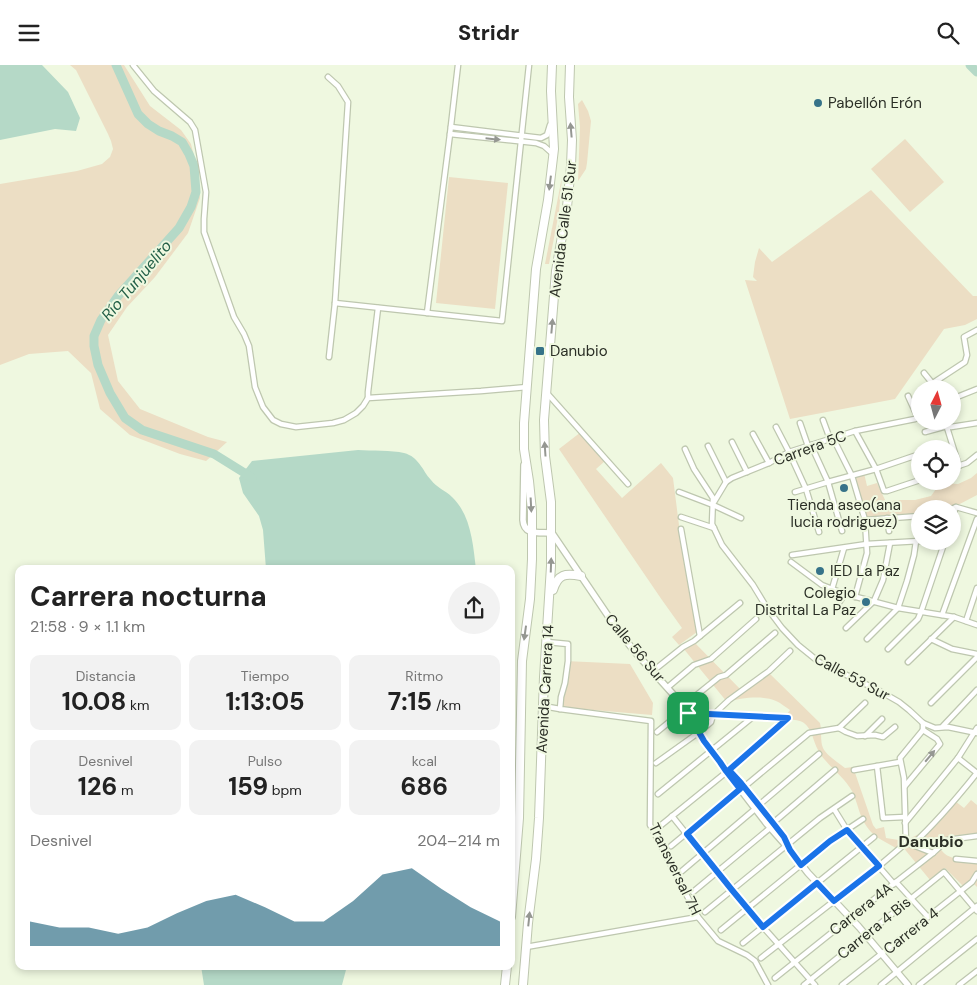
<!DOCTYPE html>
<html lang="es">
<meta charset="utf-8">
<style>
body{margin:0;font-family:"DM Sans",sans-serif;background:#f2f2f2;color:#222;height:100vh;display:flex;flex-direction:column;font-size:19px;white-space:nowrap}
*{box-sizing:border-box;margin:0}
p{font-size:16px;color:#767676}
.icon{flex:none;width:28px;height:28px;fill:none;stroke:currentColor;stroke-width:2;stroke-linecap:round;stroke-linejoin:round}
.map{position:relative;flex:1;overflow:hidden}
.drawer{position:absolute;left:15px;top:500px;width:500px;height:405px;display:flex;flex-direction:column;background:#fff;border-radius:10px;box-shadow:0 2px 8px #0003}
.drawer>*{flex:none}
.needle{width:32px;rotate:6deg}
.controls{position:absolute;left:911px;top:315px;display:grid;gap:10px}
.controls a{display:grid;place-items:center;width:50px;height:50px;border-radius:50%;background:#fff;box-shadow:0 2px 8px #0003;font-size:25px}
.pin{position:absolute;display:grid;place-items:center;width:42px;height:42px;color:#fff;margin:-21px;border-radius:10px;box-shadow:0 2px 8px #0006}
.round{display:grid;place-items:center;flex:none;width:52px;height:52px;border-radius:26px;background:#f2f2f2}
.summary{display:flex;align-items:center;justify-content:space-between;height:85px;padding:0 15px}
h1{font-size:28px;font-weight:700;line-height:38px}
.metrics{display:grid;grid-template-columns:repeat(3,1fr);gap:8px;height:85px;padding:5px 15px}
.metrics div{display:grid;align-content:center;border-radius:10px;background:#f2f2f2;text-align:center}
.metrics b{font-size:25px;font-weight:700}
.metrics small{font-size:14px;font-weight:400}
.metrics p{font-size:14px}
.chart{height:140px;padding:10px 15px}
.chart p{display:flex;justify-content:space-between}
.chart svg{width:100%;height:90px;margin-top:5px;fill:#367389;opacity:.7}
header{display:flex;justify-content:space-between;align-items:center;height:65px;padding:0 15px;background:#fff;font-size:22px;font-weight:700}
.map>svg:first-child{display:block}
</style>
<header><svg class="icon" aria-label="menu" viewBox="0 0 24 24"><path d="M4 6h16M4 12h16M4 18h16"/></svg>Stridr<svg class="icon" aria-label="search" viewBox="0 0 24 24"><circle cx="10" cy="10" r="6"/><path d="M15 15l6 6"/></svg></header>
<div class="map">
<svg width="977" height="920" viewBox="0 0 977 920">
<rect width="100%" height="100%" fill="#eff8e0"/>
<!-- green -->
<g fill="#ecdec4">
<path d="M70,0H124L150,41L181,65L191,79L197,103L200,133L188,168L155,212L127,242L108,270L118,316L140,344L208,372L227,377L206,396L180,389L130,370L100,344L91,308L68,286L29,289L0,300V119L77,106L102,99L110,92L113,84L111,76L108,69L76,5Z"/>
<path d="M582,35L588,46L591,56L587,98L586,104L578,116L580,62L578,39Z"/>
<path d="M905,74L944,117L910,147L871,104Z"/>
<path d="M449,112L508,118L495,244L436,238Z"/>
<path d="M562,112L559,147L549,199H545Z"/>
<path d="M871,125L973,231H977V254L965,260L944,264L895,334L790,354L745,215L757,216L753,212L755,197L759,183L772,197Z"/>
<path d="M581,367L605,396L596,404L622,433L661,398L673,413L681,476L697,567L679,580L672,572L682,563L662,535L559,384Z"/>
<path d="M864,408L867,421L877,418L886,437L898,435H915L931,431L936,424L944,418L958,419L971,413L977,408V430L956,441L946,444H920V448L917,449L886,450L866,452L854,412Z"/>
<path d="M694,577L743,627L769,608L820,658C822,666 820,676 823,683C826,690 839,698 845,703L853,702L873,760L876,764L884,762L886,773L905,776L931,763L955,736L964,743L971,735L977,740V768C963,770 948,769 939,780C944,796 963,794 977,796V822L970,815L963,821L945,803L930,815L902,781L897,784C886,776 875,774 867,762C859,751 858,738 852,726C843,710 825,699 818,685C813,676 812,664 804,658C800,655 794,655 789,654L787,649L790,645C785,642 781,638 776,636C762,630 741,633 727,637L683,583Z"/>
<path d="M565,596L630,599L653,638L652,650L558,642L559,631L563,618Z"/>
</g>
<!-- water -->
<g fill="#b5d9c7">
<path d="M0,0H42L68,27L80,53L76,66L55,64L0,75Z"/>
<path d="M358,385C371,386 392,385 404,388C419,392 422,405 431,415C437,423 445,425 452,432C471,450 473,479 476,504H266L263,465L259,451L243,428L239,413L252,396Z"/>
<path d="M201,901H347L342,920H204Z"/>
</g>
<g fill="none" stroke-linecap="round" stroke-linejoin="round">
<!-- river -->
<g stroke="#b5d9c7" stroke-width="9">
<path d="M116,0L138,49L148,59L159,66L172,71L182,77L189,89L194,101L196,127L191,142L179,163L118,231L101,255L94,271V281L98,300L110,328L125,353L142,365L214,389L243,407L252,413"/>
<path d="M970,0L977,7"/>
</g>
<defs>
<g id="minor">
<path d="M133,0L154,26L190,57L195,65L206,127L204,154V167L234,252L244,269L249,281L255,322L263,342L273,355L281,359L296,362L333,358L344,355L356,348L363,341L368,333L481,326L527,322"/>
<path d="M328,12L338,21L348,37L335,238L329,292"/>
<path d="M451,62L541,73L547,70L550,60"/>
<path d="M450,69L536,78L544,81L553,89"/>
<path d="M335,238L502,256L529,0"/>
<path d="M427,248L450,69L458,0"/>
<path d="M924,308L937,324"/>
<path d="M933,318L965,297L967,290L964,272L977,265"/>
<path d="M546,327L628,419"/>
<path d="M908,331L918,353"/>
<path d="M368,333V327L378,243"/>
<path d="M952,334L977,324"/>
<path d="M823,355L830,374"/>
<path d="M945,356L959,401"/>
<path d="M800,358L808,381"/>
<path d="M776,362L789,387L806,424L819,467"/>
<path d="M855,366L876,404L884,426H887L920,415"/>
<path d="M925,367L947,361L951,362L977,358"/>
<path d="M753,369L769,398"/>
<path d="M833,373L852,411L865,455L867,488L855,532"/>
<path d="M732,377L747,407"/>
<path d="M811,380L828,417L842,466"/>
<path d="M708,381L726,417"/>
<path d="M685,384L694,404L713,433L712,459L722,480L753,520L767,543L782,563L798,580L819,597L878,625L899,637L909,645L923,658L935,663L948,662L977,668"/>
<path d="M952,403L967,398L977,390"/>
<path d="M679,427L713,440L741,453"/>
<path d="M795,427L828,417L876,404L920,389"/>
<path d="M714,437L726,417L732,413L769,398L789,387L855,366L915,354L920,351"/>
<path d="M951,444L956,442L977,448"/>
<path d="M681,452L714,463"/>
<path d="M887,453L889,466"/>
<path d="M952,453L956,442"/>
<path d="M865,455L920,451"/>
<path d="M681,464L700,571"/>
<path d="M792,490L867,479L920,476"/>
<path d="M791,497L822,520L845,529L898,543L954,552L977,560"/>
<path d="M832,524L844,483"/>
<path d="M836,542L845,529"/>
<path d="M942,550L977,454"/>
<path d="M966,556L977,523"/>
<path d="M846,563L874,536L883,515L890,478"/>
<path d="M867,574L898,543L907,516L914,490L916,476"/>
<path d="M931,574L952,584L977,589"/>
<path d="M547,577L568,579V596L565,618L561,632L560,644L651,656L650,760L698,852L718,876L747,890L755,896L768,920"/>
<path d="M888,584L918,554L921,547L945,476"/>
<path d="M908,597L954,552"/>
<path d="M653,606L683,582L694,576L740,538"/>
<path d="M668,622L694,600L711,594L756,554"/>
<path d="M931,638L977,592"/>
<path d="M543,641L560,644"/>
<path d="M683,641L719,612L726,610L775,568"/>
<path d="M688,649L788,653"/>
<path d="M943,661L977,625"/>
<path d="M839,663L846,667L857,671L875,670L883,672L895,662"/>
<path d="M657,667L685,644"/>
<path d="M865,671L882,654"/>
<path d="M958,693L977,708"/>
<path d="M656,698L698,668L711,657L713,650L729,635L769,606L790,586"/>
<path d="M877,701L883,753L905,752"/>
<path d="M854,705L900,697"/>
<path d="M905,721L940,679L937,674L923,665"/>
<path d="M744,722L809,668L839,663L865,638"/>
<path d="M658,729L754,651"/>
<path d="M759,740L819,689"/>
<path d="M834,744L847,765L894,819"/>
<path d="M672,751L747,844L815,920"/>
<path d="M773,758L835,705"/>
<path d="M905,758L958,693L977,663"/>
<path d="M660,761L729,705L788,653"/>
<path d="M906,778L904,713L900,693L923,665V658"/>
<path d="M910,779L933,788"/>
<path d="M912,780C936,758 957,733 977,708"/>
<path d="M671,781L740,724"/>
<path d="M956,794L977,796"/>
<path d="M682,806L755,744"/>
<path d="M896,817L928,852"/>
<path d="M693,827L770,763"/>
<path d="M705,847L820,753L852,731"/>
<path d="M721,865L830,776L863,754"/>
<path d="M743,878L874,772"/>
<path d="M526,882L698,852"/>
<path d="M761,893L879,801L906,778"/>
<path d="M775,913L850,853L933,788L947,775L977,771"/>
<path d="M804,920L944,807L977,846"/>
<path d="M842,920L972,817L977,809"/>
<path d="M881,920L977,841"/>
<path d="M919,920L977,874"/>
<path d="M959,920L977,906"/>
</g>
<g id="tertiary">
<path d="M524,400L523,455C524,471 539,467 552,468L617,564L635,587L681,638L704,676L720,697L741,718L784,772L790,785"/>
<path d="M724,703L767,759L790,785L808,808L859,862L908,920"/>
</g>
<g id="primary">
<path d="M553,525C558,509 565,508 581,511"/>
<path d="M511,852L519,753L522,596L530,534L532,494V446L529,416L524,384V358L536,204L548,135L554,84L551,26L552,0"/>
<path d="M505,920L507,901"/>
<path d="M523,920L528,858L536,794L539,753L544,612L551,501V437L545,391L544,355L556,206L567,142L571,101L572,75L569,32L570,0"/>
</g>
</defs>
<!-- minor casing -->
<use href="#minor" stroke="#bec7af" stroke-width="7"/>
<!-- tertiary casing -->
<use href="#tertiary" stroke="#bec7af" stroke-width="8"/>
<!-- primary casing -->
<use href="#primary" stroke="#bec7af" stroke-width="10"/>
<!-- minor -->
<use href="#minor" stroke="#fff" stroke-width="4.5"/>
<!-- tertiary -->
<use href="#tertiary" stroke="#fff" stroke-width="5.5"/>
<!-- primary -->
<use href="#primary" stroke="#fff" stroke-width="8"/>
</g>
<!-- one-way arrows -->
<defs><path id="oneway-solid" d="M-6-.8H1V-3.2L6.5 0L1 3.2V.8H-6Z" transform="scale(1.25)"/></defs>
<g fill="#959792">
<use href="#oneway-solid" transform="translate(571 65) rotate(-95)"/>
<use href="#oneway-solid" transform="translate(493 74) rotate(6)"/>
<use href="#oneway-solid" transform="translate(550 118) rotate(97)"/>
<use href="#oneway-solid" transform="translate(552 261) rotate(-85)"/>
<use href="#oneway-solid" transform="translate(545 384) rotate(-94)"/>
<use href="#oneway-solid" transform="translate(531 440) rotate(87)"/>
<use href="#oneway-solid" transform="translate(551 500) rotate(-88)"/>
<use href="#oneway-solid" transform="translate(525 568) rotate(98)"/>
<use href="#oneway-solid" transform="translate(930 691) rotate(-50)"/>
<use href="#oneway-solid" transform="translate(529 854) rotate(-84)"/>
</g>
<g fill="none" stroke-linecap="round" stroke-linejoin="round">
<defs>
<path id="route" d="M688,648L788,653L729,705L741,718L773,758L784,772L790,785L801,800L830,776L847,765L879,801L834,836L817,818L763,862L732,825L687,769L740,724L726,706L720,697L704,676Z"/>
</defs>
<!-- route casing -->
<use href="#route" stroke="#fff" stroke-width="10"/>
<!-- route -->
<use href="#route" stroke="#1a73e8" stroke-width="6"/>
</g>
<!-- markers -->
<g fill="#367389" stroke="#eff8e0" stroke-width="2">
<circle cx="818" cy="38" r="5"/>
<rect x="535" y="281" width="10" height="10" rx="2.5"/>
<circle cx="844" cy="423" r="5"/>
<circle cx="820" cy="506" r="5"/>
<circle cx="866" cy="537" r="5"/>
</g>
<g text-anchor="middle" stroke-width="4" stroke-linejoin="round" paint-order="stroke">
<!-- poi labels -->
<g font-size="15" fill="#2b2f26" stroke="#eff8e0" text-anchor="start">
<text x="828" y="43">Pabellón Erón</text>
<text x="550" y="291">Danubio</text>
<text x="844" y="445" text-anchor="middle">Tienda aseo(ana<tspan x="844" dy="17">lucia rodriguez)</tspan></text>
<text x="830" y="511">IED La Paz</text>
<text x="856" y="533" text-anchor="end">Colegio<tspan x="856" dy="17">Distrital La Paz</tspan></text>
</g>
<!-- street labels -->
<g font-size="15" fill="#2b2f26" stroke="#eff8e0">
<text transform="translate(563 164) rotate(-83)" y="5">Avenida Calle 51 Sur</text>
<text transform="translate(810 383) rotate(-20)" y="5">Carrera 5C</text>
<text transform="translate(635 583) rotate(50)" y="5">Calle 56 Sur</text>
<text transform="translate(852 612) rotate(28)" y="5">Calle 53 Sur</text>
<text transform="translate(545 624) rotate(-87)" y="5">Avenida Carrera 14</text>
<text transform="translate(675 804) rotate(64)" y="5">Transversal 7H</text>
<text transform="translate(861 844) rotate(-38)" y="5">Carrera 4A</text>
<text transform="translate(874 863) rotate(-39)" y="5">Carrera 4 Bis</text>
<text transform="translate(911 866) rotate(-38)" y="5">Carrera 4</text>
</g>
<!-- water labels -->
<g font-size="16" font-style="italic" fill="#256149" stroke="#eff8e0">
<text transform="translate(136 215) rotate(-50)" y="6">Río Tunjuelito</text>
</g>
<!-- neighbourhood labels -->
<g font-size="16" font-weight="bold" fill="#2b2f26" stroke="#eff8e0">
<text x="931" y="782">Danubio</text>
</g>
</g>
</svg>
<div class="controls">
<a><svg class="needle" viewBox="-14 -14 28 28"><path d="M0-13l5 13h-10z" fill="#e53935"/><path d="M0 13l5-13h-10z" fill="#767676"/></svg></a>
<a><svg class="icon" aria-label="locate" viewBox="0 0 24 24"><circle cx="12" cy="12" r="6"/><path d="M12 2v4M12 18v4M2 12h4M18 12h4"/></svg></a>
<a><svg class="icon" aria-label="layers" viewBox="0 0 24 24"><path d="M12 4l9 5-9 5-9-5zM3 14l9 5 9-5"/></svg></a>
</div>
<div class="pin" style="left:688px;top:648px;background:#1e9e55"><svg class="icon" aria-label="arrive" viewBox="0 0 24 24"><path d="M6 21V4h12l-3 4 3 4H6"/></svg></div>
<section class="drawer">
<div class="summary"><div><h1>Carrera nocturna</h1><p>21:58 · 9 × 1.1 km</p></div><a class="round"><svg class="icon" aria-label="share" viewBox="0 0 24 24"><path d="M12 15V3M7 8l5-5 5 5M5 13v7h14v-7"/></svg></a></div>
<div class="metrics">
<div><p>Distancia</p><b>10.08<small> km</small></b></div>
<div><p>Tiempo</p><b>1:13:05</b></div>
<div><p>Ritmo</p><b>7:15<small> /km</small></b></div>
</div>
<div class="metrics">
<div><p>Desnivel</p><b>126<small> m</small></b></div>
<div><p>Pulso</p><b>159<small> bpm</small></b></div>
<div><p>kcal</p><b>686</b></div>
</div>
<div class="chart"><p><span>Desnivel</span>204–214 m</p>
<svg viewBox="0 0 160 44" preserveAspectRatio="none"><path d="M0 44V32L10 35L20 35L30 38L40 35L50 28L60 22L70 19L80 25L90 32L100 32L110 22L120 9L130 6L140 16L150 25L160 32V44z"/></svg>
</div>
</section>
</div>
